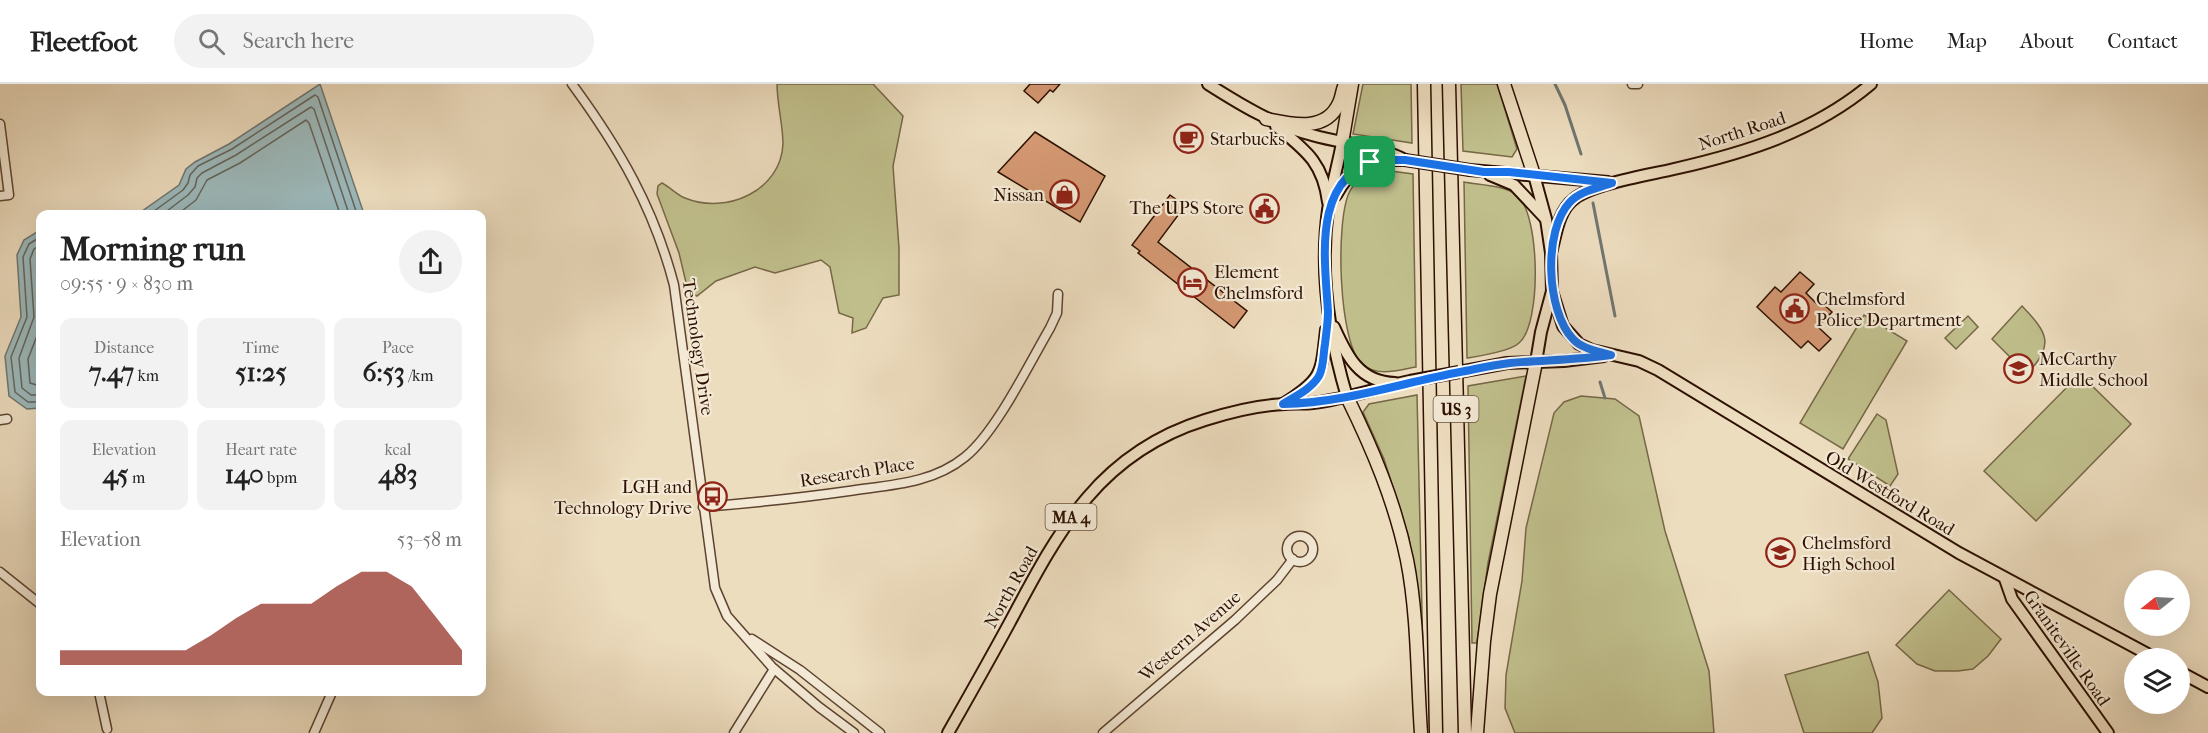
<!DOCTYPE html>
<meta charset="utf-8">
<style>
body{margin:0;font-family:"IM FELL French Canon",serif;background:#f2f2f2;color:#222;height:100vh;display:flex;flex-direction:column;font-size:22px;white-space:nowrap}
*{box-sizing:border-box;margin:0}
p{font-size:20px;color:#767676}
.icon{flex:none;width:33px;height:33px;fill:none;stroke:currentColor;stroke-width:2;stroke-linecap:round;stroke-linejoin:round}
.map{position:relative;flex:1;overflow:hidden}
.side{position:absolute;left:36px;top:126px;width:450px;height:486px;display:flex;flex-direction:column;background:#fff;border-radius:12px;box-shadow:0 6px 24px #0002}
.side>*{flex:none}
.needle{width:39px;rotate:252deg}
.tools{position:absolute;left:2124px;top:486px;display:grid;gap:12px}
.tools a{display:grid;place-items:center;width:66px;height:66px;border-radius:50%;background:#fff;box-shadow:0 6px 24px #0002;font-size:30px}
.pin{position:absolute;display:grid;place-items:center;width:51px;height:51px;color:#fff;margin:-26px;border-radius:12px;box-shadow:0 3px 9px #0006}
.round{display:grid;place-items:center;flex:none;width:63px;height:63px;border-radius:32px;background:#f2f2f2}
.summary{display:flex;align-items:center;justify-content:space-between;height:102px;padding:0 24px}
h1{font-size:33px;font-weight:800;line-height:45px}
.metrics{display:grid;grid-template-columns:repeat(3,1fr);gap:9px;height:102px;padding:6px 24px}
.metrics div{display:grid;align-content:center;border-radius:12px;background:#f2f2f2;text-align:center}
.metrics b{font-size:26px;font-weight:800}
.metrics small{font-size:16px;font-weight:400}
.metrics p{font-size:16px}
.chart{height:168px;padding:12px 24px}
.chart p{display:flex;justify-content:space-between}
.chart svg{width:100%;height:108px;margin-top:6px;fill:#8f2418;opacity:.7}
header{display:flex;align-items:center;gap:36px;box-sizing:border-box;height:84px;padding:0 30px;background:#fff;border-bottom:2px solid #e0e0e0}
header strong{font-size:28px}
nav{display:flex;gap:33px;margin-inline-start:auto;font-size:21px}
.search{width:420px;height:54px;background:#f2f2f2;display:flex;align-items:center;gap:15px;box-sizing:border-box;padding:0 21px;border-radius:33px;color:#767676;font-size:22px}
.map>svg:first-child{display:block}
</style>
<header>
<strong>Fleetfoot</strong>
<div class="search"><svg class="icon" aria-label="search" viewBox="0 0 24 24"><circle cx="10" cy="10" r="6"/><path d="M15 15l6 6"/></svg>Search here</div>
<nav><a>Home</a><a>Map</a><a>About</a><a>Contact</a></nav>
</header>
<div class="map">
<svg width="2208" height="649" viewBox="0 0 2208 649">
<rect width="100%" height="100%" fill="#edddbf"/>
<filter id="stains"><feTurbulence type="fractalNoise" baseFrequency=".00333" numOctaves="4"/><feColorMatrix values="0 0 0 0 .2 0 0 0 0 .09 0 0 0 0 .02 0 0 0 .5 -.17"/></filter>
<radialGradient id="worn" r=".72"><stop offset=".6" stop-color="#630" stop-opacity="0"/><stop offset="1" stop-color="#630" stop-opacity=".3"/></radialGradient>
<!-- green -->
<g fill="#c0bf8c" stroke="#766846" stroke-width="1.5">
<path d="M777,0H873L903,32L893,82L899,164V211L883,214L866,244L852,249L853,234L839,229L830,183L821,176L775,189L755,183L716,197L697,212L688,207L679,169L657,110L658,102L662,99C670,103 677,111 685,114C726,131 781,107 783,60C783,41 777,20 777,0Z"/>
<path d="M1363,0H1411L1412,59L1353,50Z"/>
<path d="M1461,0H1497L1517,65L1512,73L1463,67Z"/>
<path d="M1383,86L1413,90L1416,283C1399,286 1378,293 1363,281C1338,262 1335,134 1350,107C1357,94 1368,88 1383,86Z"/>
<path d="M1464,98C1480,101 1503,101 1517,111C1540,130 1542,240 1519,259C1509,268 1480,272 1467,274Z"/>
<path d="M2022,222C2048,249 2055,261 2027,290L1992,255Z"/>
<path d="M1864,231L1907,257L1843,365L1800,339Z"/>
<path d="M1968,232L1978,243L1956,265L1945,254Z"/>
<path d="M2080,290L2131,340L2036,437L1984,387Z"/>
<path d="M1526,292L1488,479L1477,559H1472L1468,302Z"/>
<path d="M1417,311L1424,615L1416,499L1409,454L1384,375L1363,328L1369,320Z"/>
<path d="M1581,312L1615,315L1639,332L1665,447L1709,587L1714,649H1515L1505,624L1506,591L1522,497L1526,444L1554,329L1564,318Z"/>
<path d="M1877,330L1886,336L1898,390L1890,402L1848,375Z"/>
<path d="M1949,506L2001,555L1988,572L1973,585L1958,587H1935L1917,580L1896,561Z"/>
<path d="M1868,568L1878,598L1882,634L1872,649H1804L1785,591Z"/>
</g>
<!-- water -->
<g fill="#9dbabc" stroke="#707671" stroke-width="1.5">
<path d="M320,0L364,130H138L179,101L186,85L195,78L229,60Z"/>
<path d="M40,146V324L27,325L9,312L5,272L21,233L17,171L24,156Z"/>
</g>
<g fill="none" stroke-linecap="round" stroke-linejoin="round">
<!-- shore -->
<g stroke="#65655e" stroke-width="1.5">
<path d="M150,130L183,106L188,99L190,91L198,82L232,65L315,11L318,13L357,130"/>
<path d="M163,130L188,111L195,103L197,94L202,89L236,71L311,23L314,25L349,130"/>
<path d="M178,130L196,116L207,96L240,79L306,36L309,39L340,130"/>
<path d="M40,153L29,160L23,173L27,233L11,273L15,308L28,318H40"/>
<path d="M40,161L34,165L30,175L34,233L19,274L22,304L31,311H40"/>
<path d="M40,244L28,275L30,299L40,302"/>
</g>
<!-- stream -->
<g stroke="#707671" stroke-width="3">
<path d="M1555,0L1565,21L1581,70"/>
<path d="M1593,119L1615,232"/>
<path d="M1600,298L1605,314"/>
</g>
</g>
<!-- building -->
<g fill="#d49872" stroke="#2d1000" stroke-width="1.5">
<path d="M1030,0H1060L1053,8L1050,6L1038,19L1024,7Z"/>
<path d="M1035,48L1105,92L1080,138L998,88Z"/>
<path d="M1170,111L1185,122L1158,158L1247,227L1234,244L1138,169L1140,167L1132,161Z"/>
<path d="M1800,188L1814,200L1806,209L1817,220L1820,217L1832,228L1818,243L1831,255L1819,267L1808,257L1801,264L1757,223L1775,203L1781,208Z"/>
</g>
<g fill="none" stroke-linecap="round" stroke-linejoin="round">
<defs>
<g id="minor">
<path d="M572,0C619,64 654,124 674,201L715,504L727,532L772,583L819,623L854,649"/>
<path d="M1632,0H1638"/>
<path d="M0,40L9,111L0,112"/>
<path d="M0,336L7,335"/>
<path d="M703,423C752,419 800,414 849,407C889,401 932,400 965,373C996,348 1029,280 1050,244L1057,229L1058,210"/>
<circle cx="1300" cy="465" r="13"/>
<path d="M0,488L40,520"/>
<path d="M752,555L800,586L880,649"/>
<path d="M99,608L107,645"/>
<path d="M314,649L332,608"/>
<path d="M734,649L774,585"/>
<path d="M1103,649L1235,536L1277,496L1293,475"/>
</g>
<g id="major">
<path d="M1208,0C1241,21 1274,41 1312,51C1343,60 1377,61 1405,76"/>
<path d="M1276,42C1305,66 1323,78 1328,118"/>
<path d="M1342,59C1338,81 1331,104 1328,126C1319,190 1329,252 1347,313"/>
<path d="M1470,86L1608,98"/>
<path d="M1490,91L1514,101L1545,134"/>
<path d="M1534,91L1546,135L1551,169L1552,207L1541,248L1536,278"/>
<path d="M1336,111C1353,81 1367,75 1401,76"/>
<path d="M1551,169C1556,151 1558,127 1574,115C1592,100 1649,91 1674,85C1745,69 1814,48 1871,0"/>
<path d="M1552,207L1563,242L1579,260L1592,266L1639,277L1658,286L1959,469L2155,574"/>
<path d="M1334,243C1347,272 1359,298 1395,299"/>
<path d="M1459,288L1507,279L1564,277L1604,272"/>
<path d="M1283,320C1323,295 1321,290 1326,246"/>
<path d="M2005,495L2012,515L2108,649"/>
<path d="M2180,588L2208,603"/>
<path d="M948,649C969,612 990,575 1010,538C1059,446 1099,369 1205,336C1230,328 1259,321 1285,320C1294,319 1304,320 1313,319C1346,315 1377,304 1410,297"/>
</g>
<g id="highway">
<path d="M1424,0L1436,649"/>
<path d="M1449,0L1465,649"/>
<path d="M1504,0L1534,91"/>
<path d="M1266,35C1291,40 1326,49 1339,19C1342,13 1342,6 1345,0"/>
<path d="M1342,59L1352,0"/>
<path d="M1347,313C1373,366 1395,418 1407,476C1418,532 1417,592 1421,649"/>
<path d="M1477,649L1484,557L1490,510L1536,278"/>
</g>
</defs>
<!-- minor casing -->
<use href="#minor" stroke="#5d4330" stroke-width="11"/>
<!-- major casing -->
<use href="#major" stroke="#2d1000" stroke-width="14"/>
<!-- highway casing -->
<use href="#highway" stroke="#2d1000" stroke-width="15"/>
<!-- minor -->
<use href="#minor" stroke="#f3e9d5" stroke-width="8"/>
<!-- major -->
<use href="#major" stroke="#edddbf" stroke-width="10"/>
<!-- highway -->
<use href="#highway" stroke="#edddbf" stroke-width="12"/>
<defs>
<g id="major-bridge">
<path d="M1405,76L1470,86"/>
<path d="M1410,297L1459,288"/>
</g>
</defs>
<!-- major-bridge casing -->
<use href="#major-bridge" stroke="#2d1000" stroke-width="14" stroke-linecap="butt"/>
<!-- major-bridge -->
<use href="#major-bridge" stroke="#edddbf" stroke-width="10"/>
</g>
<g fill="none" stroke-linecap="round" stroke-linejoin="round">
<defs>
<path id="route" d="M1380,76H1405L1484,88H1509L1612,99C1598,104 1580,107 1570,118C1543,146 1546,227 1573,255C1582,265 1598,267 1611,271C1577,276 1543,276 1510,279C1493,281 1476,285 1460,288C1401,299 1344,319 1283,320C1296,312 1311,305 1319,292C1324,282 1323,271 1325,260C1326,250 1328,239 1328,228C1325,176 1311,91 1380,76Z"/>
</defs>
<!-- route casing -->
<use href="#route" stroke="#fff" stroke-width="12"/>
<!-- route -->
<use href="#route" stroke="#1a73e8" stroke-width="8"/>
</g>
<!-- icons -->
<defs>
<symbol id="cafe-ring" viewBox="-11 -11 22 22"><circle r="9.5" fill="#f3e9d5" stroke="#8f2418" stroke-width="1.5"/><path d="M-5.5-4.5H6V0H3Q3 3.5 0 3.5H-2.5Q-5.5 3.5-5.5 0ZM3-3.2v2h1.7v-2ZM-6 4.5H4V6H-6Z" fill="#8f2418"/></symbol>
<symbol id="shop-ring" viewBox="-11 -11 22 22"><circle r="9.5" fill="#f3e9d5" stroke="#8f2418" stroke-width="1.5"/><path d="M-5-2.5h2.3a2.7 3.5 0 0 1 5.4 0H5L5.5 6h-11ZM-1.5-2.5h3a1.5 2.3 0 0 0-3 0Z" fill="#8f2418"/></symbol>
<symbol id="civic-ring" viewBox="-11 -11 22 22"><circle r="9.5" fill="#f3e9d5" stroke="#8f2418" stroke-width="1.5"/><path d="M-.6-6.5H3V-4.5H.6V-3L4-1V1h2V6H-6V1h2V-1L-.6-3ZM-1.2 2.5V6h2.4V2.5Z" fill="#8f2418"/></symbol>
<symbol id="hotel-ring" viewBox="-11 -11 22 22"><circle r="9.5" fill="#f3e9d5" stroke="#8f2418" stroke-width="1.5"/><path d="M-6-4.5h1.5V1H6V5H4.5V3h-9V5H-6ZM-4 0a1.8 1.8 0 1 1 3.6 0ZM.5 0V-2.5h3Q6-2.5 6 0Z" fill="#8f2418"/></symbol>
<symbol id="school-ring" viewBox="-11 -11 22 22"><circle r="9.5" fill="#f3e9d5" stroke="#8f2418" stroke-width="1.5"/><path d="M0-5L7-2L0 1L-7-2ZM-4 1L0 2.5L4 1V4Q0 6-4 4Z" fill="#8f2418"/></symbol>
<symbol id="bus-ring" viewBox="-11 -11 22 22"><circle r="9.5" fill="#f3e9d5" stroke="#8f2418" stroke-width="1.5"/><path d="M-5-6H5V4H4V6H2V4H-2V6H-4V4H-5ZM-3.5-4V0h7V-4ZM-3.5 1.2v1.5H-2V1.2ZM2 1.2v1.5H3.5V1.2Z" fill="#8f2418"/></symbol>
</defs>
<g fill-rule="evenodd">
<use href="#cafe-ring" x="1172" y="38" width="33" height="33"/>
<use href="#shop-ring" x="1048" y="94" width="33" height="33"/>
<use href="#civic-ring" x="1248" y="108" width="33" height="33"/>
<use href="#hotel-ring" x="1176" y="182" width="33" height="33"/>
<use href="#civic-ring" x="1778" y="208" width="33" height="33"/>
<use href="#school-ring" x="2002" y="268" width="33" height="33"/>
<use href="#bus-ring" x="696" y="396" width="33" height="33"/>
<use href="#school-ring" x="1764" y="452" width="33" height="33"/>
</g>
<g text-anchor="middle" stroke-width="4.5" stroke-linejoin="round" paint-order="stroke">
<!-- shield labels -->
<g fill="#f3e9d5" stroke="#685140" stroke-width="1.5">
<rect x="1433.5" y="312" width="45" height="26" rx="4.5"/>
<rect x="1045.5" y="420" width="51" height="26" rx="4.5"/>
</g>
<g font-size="16" font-weight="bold" fill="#2d1000">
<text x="1456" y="331">US 3</text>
<text x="1071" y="439">MA 4</text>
</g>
<!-- street labels -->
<g font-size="18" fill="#2d1000" stroke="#f3e9d5">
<text transform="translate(1742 47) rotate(-18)" y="6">North Road</text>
<text transform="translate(698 263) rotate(82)" y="6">Technology Drive</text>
<text transform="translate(857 388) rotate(-9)" y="6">Research Place</text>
<text transform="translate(1890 409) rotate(31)" y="6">Old Westford Road</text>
<text transform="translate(1011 503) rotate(-61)" y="6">North Road</text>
<text transform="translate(1190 552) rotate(-41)" y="6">Western Avenue</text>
<text transform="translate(2067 564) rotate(55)" y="6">Graniteville Road</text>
</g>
<!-- poi labels -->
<g font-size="18" fill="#2d1000" stroke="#f3e9d5" text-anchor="start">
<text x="1210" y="61">Starbucks</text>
<text x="1044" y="117" text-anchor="end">Nissan</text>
<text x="1244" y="130" text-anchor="end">The UPS Store</text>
<text x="1214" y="194">Element<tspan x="1214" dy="21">Chelmsford</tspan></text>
<text x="1816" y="221">Chelmsford<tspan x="1816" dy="21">Police Department</tspan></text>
<text x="2039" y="281">McCarthy<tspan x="2039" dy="21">Middle School</tspan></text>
<text x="692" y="409" text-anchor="end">LGH and<tspan x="692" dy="21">Technology Drive</tspan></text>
<text x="1802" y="465">Chelmsford<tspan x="1802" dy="21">High School</tspan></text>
</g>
</g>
<rect width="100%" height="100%" filter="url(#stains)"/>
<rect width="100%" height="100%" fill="url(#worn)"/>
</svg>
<div class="tools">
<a><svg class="needle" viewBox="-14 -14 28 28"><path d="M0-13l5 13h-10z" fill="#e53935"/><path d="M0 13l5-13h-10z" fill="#767676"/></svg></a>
<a><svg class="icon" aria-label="layers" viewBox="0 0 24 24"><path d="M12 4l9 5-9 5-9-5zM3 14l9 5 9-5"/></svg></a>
</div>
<div class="pin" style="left:1370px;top:78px;background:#1e9e55"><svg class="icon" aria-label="arrive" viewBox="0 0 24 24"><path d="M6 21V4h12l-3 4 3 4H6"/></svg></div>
<section class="side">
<div class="summary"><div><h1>Morning run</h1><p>09:55 · 9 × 830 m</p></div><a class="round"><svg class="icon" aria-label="share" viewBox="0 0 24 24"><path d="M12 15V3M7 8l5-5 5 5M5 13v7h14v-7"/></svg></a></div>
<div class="metrics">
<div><p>Distance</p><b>7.47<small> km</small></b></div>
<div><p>Time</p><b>51:25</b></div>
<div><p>Pace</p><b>6:53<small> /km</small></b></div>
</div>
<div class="metrics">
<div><p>Elevation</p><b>45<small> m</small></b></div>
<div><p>Heart rate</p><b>140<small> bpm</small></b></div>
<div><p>kcal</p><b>483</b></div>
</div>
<div class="chart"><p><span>Elevation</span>53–58 m</p>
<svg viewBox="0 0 160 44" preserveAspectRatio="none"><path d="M0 44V38L10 38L20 38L30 38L40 38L50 38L60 32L70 25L80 19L90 19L100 19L110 12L120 6L130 6L140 12L150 25L160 38V44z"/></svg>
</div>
</section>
</div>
